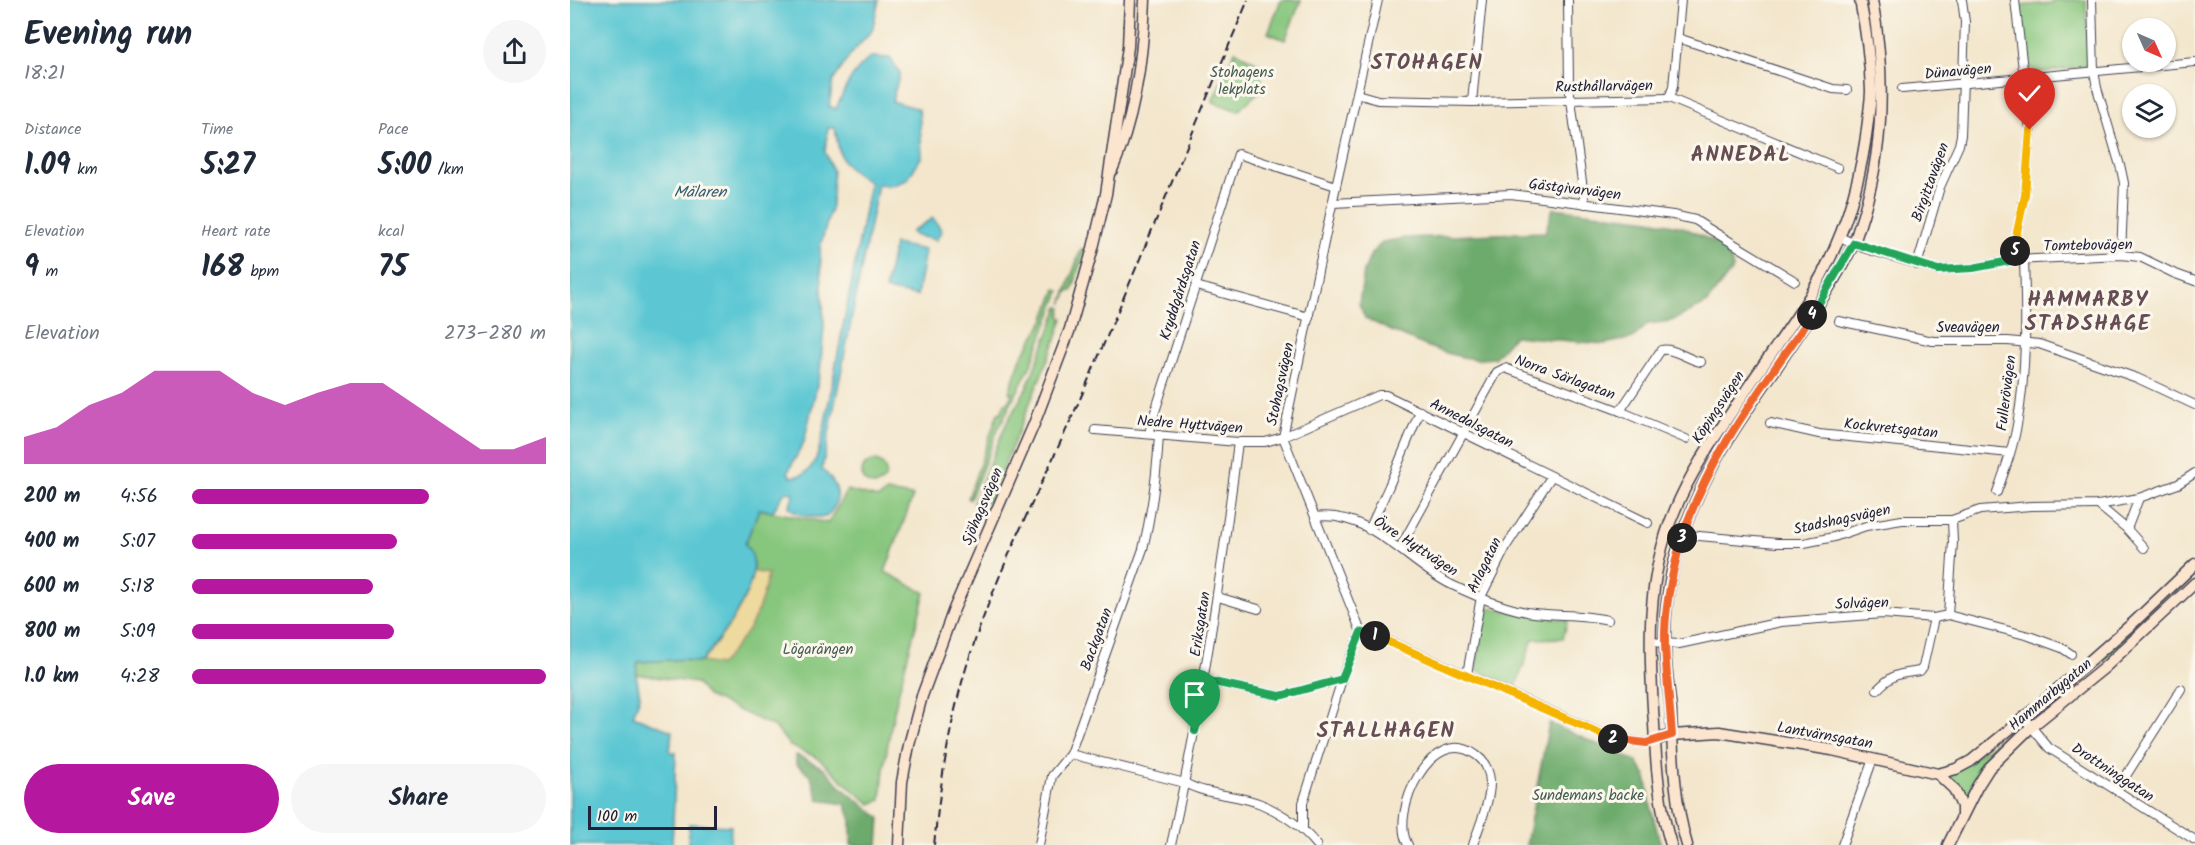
<!DOCTYPE html>
<meta charset="utf-8">
<style>
body{margin:0;font-family:Kalam,sans-serif;background:#f6f6f7;color:#1f2937;height:100vh;display:flex;flex-direction:column;font-size:22px;white-space:nowrap}
*{box-sizing:border-box;margin:0}
p{font-size:20px;color:#747a83}
.icon{flex:none;width:33px;height:33px;fill:none;stroke:currentColor;stroke-width:2;stroke-linecap:round;stroke-linejoin:round}
.map{position:relative;flex:1;overflow:hidden}
.side{display:flex;flex-direction:column;background:#fff;width:570px}
.side>*{flex:none}
.needle{width:39px;rotate:135deg}
.fabs{position:absolute;left:1552px;top:18px;display:grid;gap:12px}
.fabs a{display:grid;place-items:center;width:54px;height:54px;border-radius:50%;background:#fff;box-shadow:0 2px 4px #0004;font-size:30px}
.scale{position:absolute;left:18px;bottom:15px;width:129px;box-sizing:border-box;padding-left:6px;border:3px solid #22223b;border-top:0;font-size:16px;line-height:21px;white-space:nowrap;color:#22223b;-webkit-text-stroke:4px #fbf7ec;paint-order:stroke}
.pin{position:absolute;display:grid;place-items:center;width:51px;height:51px;color:#fff;margin:-62px -26px;border-radius:50% 50% 50% 0;rotate:-45deg;box-shadow:0 0 6px #0007}
.pin .icon{rotate:45deg}
.km{position:absolute;width:30px;height:30px;margin:-15px;border-radius:50%;background:#222;color:#fff;font-size:16px;line-height:30px;text-align:center}
.round{display:grid;place-items:center;flex:none;width:63px;height:63px;border-radius:32px;background:#f6f6f7}
.head{display:flex;align-items:center;justify-content:space-between;height:102px;padding:0 24px}
h1{font-size:33px;font-weight:700;line-height:45px}
.figures{display:grid;grid-template-columns:repeat(3,1fr);gap:9px;height:102px;padding:6px 24px}
.figures div{display:grid;align-content:center}
.figures b{font-size:30px;font-weight:700}
.figures small{font-size:16px;font-weight:400}
.figures p{font-size:16px}
.chart{height:168px;padding:12px 24px}
.chart p{display:flex;justify-content:space-between}
.chart svg{width:100%;height:108px;margin-top:6px;fill:#b5179e;opacity:.7}
.button{display:flex;gap:12px;margin-top:auto;padding:12px 24px}
.button a{flex:1;height:69px;border-radius:36px;background:#b5179e;color:#fff;font-size:24px;font-weight:700;line-height:69px;text-align:center}
.button a+a{background:#f6f6f7;color:#1f2937}
ul{padding:0 24px;list-style:none;font-size:20px}
li{display:grid;grid-template-columns:96px 72px 1fr;align-items:center;height:45px}
li i{height:15px;border-radius:8px;background:#b5179e}
main{display:flex;flex:1;min-height:0}
.map>svg:first-child{display:block}
</style>
<main>
<section class="side">
<div class="head"><div><h1>Evening run</h1><p>18:21</p></div><a class="round"><svg class="icon" aria-label="share" viewBox="0 0 24 24"><path d="M12 15V3M7 8l5-5 5 5M5 13v7h14v-7"/></svg></a></div>
<div class="figures">
<div><p>Distance</p><b>1.09<small> km</small></b></div>
<div><p>Time</p><b>5:27</b></div>
<div><p>Pace</p><b>5:00<small> /km</small></b></div>
</div>
<div class="figures">
<div><p>Elevation</p><b>9<small> m</small></b></div>
<div><p>Heart rate</p><b>168<small> bpm</small></b></div>
<div><p>kcal</p><b>75</b></div>
</div>
<div class="chart"><p><span>Elevation</span>273–280 m</p>
<svg viewBox="0 0 160 44" preserveAspectRatio="none"><path d="M0 44V33L10 29L20 20L30 15L40 6L50 6L60 6L70 15L80 20L90 15L100 11L110 11L120 20L130 29L140 38L150 38L160 33V44z"/></svg>
</div>
<ul>
<li><b>200 m</b>4:56<i style="width:67%"></i></li>
<li><b>400 m</b>5:07<i style="width:58%"></i></li>
<li><b>600 m</b>5:18<i style="width:51%"></i></li>
<li><b>800 m</b>5:09<i style="width:57%"></i></li>
<li><b>1.0 km</b>4:28<i style="width:100%"></i></li>
</ul>
<div class="button"><a>Save</a><a>Share</a></div>
</section>
<div class="map">
<svg width="1625" height="845" viewBox="0 0 1625 845">
<rect width="100%" height="100%" fill="#fbf7ec"/>
<filter id="ink" filterUnits="userSpaceOnUse"><feTurbulence type="fractalNoise" baseFrequency=".0167" numOctaves="2"/><feDisplacementMap in="SourceGraphic" scale="12" xChannelSelector="R" yChannelSelector="G"/><feConvolveMatrix kernelMatrix="1 2 1 2 8 2 1 2 1" color-interpolation-filters="sRGB"/></filter>
<filter id="wash" filterUnits="userSpaceOnUse"><feTurbulence type="fractalNoise" baseFrequency=".008" numOctaves="4" result="noise"/><feDisplacementMap in="SourceGraphic" scale="24" xChannelSelector="R" yChannelSelector="G"/><feGaussianBlur stdDeviation="1.35" result="paint"/><feColorMatrix in="noise" values="0 0 0 0 0 0 0 0 0 0 0 0 0 0 0 0 0 1.4 0 .05"/><feComposite in="paint" operator="in"/></filter>
<g filter="url(#wash)">
<rect width="100%" height="100%" fill="#f3e6cc"/>
<!-- green -->
<g fill="#87c67d" stroke="#54745c" stroke-width="1.5">
<path d="M711,0H731L715,40L698,33Z"/>
<path d="M1483,0H1516L1518,66L1458,74L1450,6L1482,3Z"/>
<path d="M665,51L691,65L692,89L668,111L643,102V100Z"/>
<path d="M511,249L515,250L502,291H498L492,304Z"/>
<path d="M486,289L490,291L461,365L428,429L400,500L398,498L428,413H431L435,403H438L442,393L439,392L451,358L474,321Z"/>
<path d="M489,307L492,308L490,316L493,318L486,339L420,501L411,504H403L436,424L457,387Z"/>
<circle cx="304" cy="473" r="12"/>
<path d="M277,490L308,498L317,492L343,496L315,572L355,593C336,663 316,728 311,800L301,804L284,791L248,758L220,746L205,727L137,696L126,683L66,674L68,662L117,659L118,661L131,662L181,584L183,560L175,544L189,509L258,523Z"/>
<path d="M1625,569V575L1531,664L1467,714Z"/>
<path d="M917,608L998,620L993,638L963,639L945,689L905,669Z"/>
<path d="M1448,729L1421,759L1394,800L1376,774Z"/>
</g>
<!-- forest -->
<g fill="#6dab6c" stroke="#486654" stroke-width="1.5">
<path d="M983,208L1080,220L1113,227L1151,245L1161,260L1163,269L1136,304L1101,321L1078,324L1063,338L1034,344L944,336L924,358C918,358 911,360 905,359C872,356 825,333 795,318L789,304L794,271L801,254L813,242L834,238L975,232Z"/>
<path d="M979,723L1066,761L1076,776L1082,812L1091,845H956Z"/>
<path d="M226,755L254,768L272,788L310,818L308,845H281V819L275,804L249,800L240,775L226,764Z"/>
</g>
<!-- sand -->
<path fill="#eeda9e" stroke="#887e6c" stroke-width="1.5" d="M182,571L198,574C190,617 178,634 150,665L131,662C152,636 178,605 182,571Z"/>
<!-- water -->
<g fill="#5bc7d3" stroke="#3e7487" stroke-width="1.5" fill-rule="evenodd">
<path d="M0,0H309L302,31L281,54L263,81L259,106L266,109C275,87 283,71 301,57L320,58L330,73L322,101L349,109L352,156L337,180L321,186L308,184L252,469C269,485 274,500 256,517C243,517 229,517 219,507L224,493L215,492L203,511L189,509L175,544C178,548 183,555 183,560C187,592 150,639 131,662L117,661V659L68,662L66,674L70,696L63,716L102,731L100,752L106,753L102,845H0ZM258,128H265C271,164 270,163 300,183L254,428C249,449 247,476 221,477L218,472L234,442L250,372L254,326L250,247L262,205L263,171L255,152Z"/>
<path d="M363,218L372,231L366,240L344,235L341,232Z"/>
<path d="M324,244L355,250L347,296L315,290Z"/>
<path d="M119,824L161,826L160,845H118Z"/>
</g>
</g>
<g filter="url(#ink)">
<g fill="none" stroke-linecap="round" stroke-linejoin="round">
<defs>
<g id="street">
<path d="M998,0L999,86L1015,204"/>
<path d="M1445,0L1460,130L1455,195L1445,241V260"/>
<path d="M1522,0L1524,71L1527,88L1551,169L1554,183L1551,255"/>
<path d="M1108,38L1263,89L1277,90"/>
<path d="M1332,89L1625,62"/>
<path d="M787,94L808,100L902,102L1099,98L1268,168"/>
<path d="M1099,98L1103,87L1111,0"/>
<path d="M902,102L912,0"/>
<path d="M763,203L941,194L1103,215L1125,220L1136,227L1225,281"/>
<path d="M1270,237L1293,248L1368,270L1403,268L1445,260L1551,255L1570,257L1603,273L1625,281"/>
<path d="M1347,265L1370,187L1389,145L1391,135L1395,22L1392,0"/>
<path d="M626,286L739,317"/>
<path d="M1269,321L1363,341H1438L1469,344L1567,378L1625,405"/>
<path d="M1050,411L1091,350C1103,347 1118,360 1131,362"/>
<path d="M1200,423L1249,434L1440,453"/>
<path d="M525,430L668,442H695L713,437L809,395H816L1078,523"/>
<path d="M579,434L582,421L668,154L766,186"/>
<path d="M1427,492C1435,470 1443,448 1447,425C1457,371 1456,315 1454,260"/>
<path d="M1528,505L1557,529L1574,548"/>
<path d="M745,517C799,509 838,564 882,585C907,597 937,610 964,613C989,616 1013,614 1038,620"/>
<path d="M1557,529L1569,498"/>
<path d="M799,530L819,486L850,411"/>
<path d="M1096,533L1207,543H1234L1264,537L1296,526L1332,520H1382L1410,510L1461,506L1528,505L1569,498L1608,484L1625,473"/>
<path d="M830,548L927,372L935,368L1050,411L1116,439"/>
<path d="M648,597L688,609"/>
<path d="M1378,615L1383,542L1382,520"/>
<path d="M791,632L809,637L1042,738L1076,743L1085,740"/>
<path d="M1080,642L1109,644L1211,622L1313,614L1364,618L1378,615L1459,636L1492,648L1501,654"/>
<path d="M897,674L911,597L937,545L981,477"/>
<path d="M634,680L710,696L772,679"/>
<path d="M1307,690C1323,673 1329,674 1350,671L1353,667L1364,618"/>
<path d="M1454,718L1479,748L1625,840"/>
<path d="M500,754L615,783C638,796 667,794 691,804C712,813 733,828 747,845"/>
<path d="M1547,790L1611,689"/>
<path d="M733,829V803L775,670L791,632L713,437L766,186L808,0"/>
<path d="M469,845L482,776L500,754L573,549C582,511 587,475 589,435"/>
<path d="M601,845C631,712 651,577 668,442"/>
<path d="M838,845C819,813 862,722 906,755C915,761 920,772 920,783C920,802 909,826 903,845"/>
<path d="M1272,845L1303,759"/>
</g>
<g id="secondary">
<path d="M542,170C565,118 573,57 575,0"/>
<path d="M1085,740L1102,735L1149,732L1262,750L1368,774L1384,789L1392,806V816"/>
<path d="M1368,774L1386,769L1401,761L1473,702L1563,623L1625,564"/>
<path d="M329,845L332,782L339,745L352,696L384,609L464,424L500,329L523,248L536,194L558,47L560,0"/>
<path d="M1101,845C1089,806 1086,764 1084,724C1079,651 1075,579 1105,510C1123,466 1153,426 1179,386C1199,356 1221,327 1240,296C1272,243 1291,183 1298,121C1299,111 1301,100 1301,90C1300,59 1296,30 1290,0"/>
<path d="M1117,845C1104,802 1103,755 1101,711C1099,688 1095,666 1095,643C1094,597 1105,549 1123,507C1143,458 1174,414 1204,371C1231,330 1261,289 1283,245C1287,235 1290,224 1293,215C1315,144 1315,72 1302,0"/>
<path d="M1378,845L1407,787L1419,768L1461,727L1534,668L1625,583"/>
</g>
</defs>
<!-- street casing -->
<use href="#street" stroke="#413f51" stroke-width="10"/>
<!-- secondary casing -->
<use href="#secondary" stroke="#413f51" stroke-width="13"/>
<!-- street -->
<use href="#street" stroke="#fff" stroke-width="8"/>
<!-- secondary -->
<use href="#secondary" stroke="#fce5cf" stroke-width="10"/>
<!-- rail -->
<path stroke="#22223b" stroke-width="2" stroke-dasharray="9 4.5" stroke-linecap="butt" d="M364,845C370,787 378,731 394,675C423,576 473,484 514,390C570,261 623,130 678,0"/>
</g>
</g>
<g fill="none" stroke-linecap="round" stroke-linejoin="round" filter="url(#ink)">
<defs>
<path id="split-1" d="M625,731L634,680L710,696L772,679L791,632L805,636"/>
<path id="split-2" d="M805,636L1043,739"/>
<path id="split-3" d="M1043,739L1076,743L1102,735C1100,705 1096,674 1095,643C1094,607 1102,572 1112,538"/>
<path id="split-4" d="M1112,538C1138,455 1194,385 1242,315"/>
<path id="split-5" d="M1242,315L1284,243L1368,270L1403,268L1445,260V251"/>
<path id="split-6" d="M1445,251V241L1455,195L1460,130"/>
</defs>
<!-- split-1 casing -->
<use href="#split-1" stroke="#fff" stroke-width="12"/>
<!-- split-2 casing -->
<use href="#split-2" stroke="#fff" stroke-width="12"/>
<!-- split-3 casing -->
<use href="#split-3" stroke="#fff" stroke-width="12"/>
<!-- split-4 casing -->
<use href="#split-4" stroke="#fff" stroke-width="12"/>
<!-- split-5 casing -->
<use href="#split-5" stroke="#fff" stroke-width="12"/>
<!-- split-6 casing -->
<use href="#split-6" stroke="#fff" stroke-width="12"/>
<!-- split-1 -->
<use href="#split-1" stroke="#22a559" stroke-width="8"/>
<!-- split-2 -->
<use href="#split-2" stroke="#f5b400" stroke-width="8"/>
<!-- split-3 -->
<use href="#split-3" stroke="#f0652b" stroke-width="8"/>
<!-- split-4 -->
<use href="#split-4" stroke="#f0652b" stroke-width="8"/>
<!-- split-5 -->
<use href="#split-5" stroke="#22a559" stroke-width="8"/>
<!-- split-6 -->
<use href="#split-6" stroke="#f5b400" stroke-width="8"/>
</g>
<g text-anchor="middle" stroke-width="6" stroke-linejoin="round" paint-order="stroke">
<!-- street labels -->
<g font-size="15" fill="#22223b" stroke="#fbf7ec">
<text transform="translate(1388 71) rotate(-5)" y="5">Dünavägen</text>
<text transform="translate(1034 86) rotate(-1)" y="5">Rusthållarvägen</text>
<text transform="translate(1360 182) rotate(-70)" y="5">Birgittavägen</text>
<text transform="translate(1005 189) rotate(7)" y="5">Gästgivarvägen</text>
<text transform="translate(1518 245) rotate(-1)" y="5">Tomtebovägen</text>
<text transform="translate(610 290) rotate(-72)" y="5">Kryddgårdsgatan</text>
<text x="1398" y="332">Sveavägen</text>
<text transform="translate(995 377) rotate(20)" y="5">Norra Särlagatan</text>
<text transform="translate(710 384) rotate(-78)" y="5">Stohagsvägen</text>
<text transform="translate(1436 393) rotate(-83)" y="5">Fullerövägen</text>
<text transform="translate(1148 407) rotate(-57)" y="5">Köpingsvägen</text>
<text transform="translate(902 423) rotate(27)" y="5">Annedalsgatan</text>
<text transform="translate(620 424) rotate(4)" y="5">Nedre Hyttvägen</text>
<text transform="translate(1321 428) rotate(6)" y="5">Kockvretsgatan</text>
<text transform="translate(412 506) rotate(-67)" y="5">Sjöhagsvägen</text>
<text transform="translate(1272 519) rotate(-12)" y="5">Stadshagsvägen</text>
<text transform="translate(846 546) rotate(33)" y="5">Övre Hyttvägen</text>
<text transform="translate(914 565) rotate(-64)" y="5">Arlagatan</text>
<text transform="translate(1292 603) rotate(-2)" y="5">Solvägen</text>
<text transform="translate(630 624) rotate(-81)" y="5">Eriksgatan</text>
<text transform="translate(526 639) rotate(-70)" y="5">Backgatan</text>
<text transform="translate(1480 694) rotate(-40)" y="5">Hammarbygatan</text>
<text transform="translate(1255 735) rotate(10)" y="5">Lantvärnsgatan</text>
<text transform="translate(1543 772) rotate(33)" y="5">Drottninggatan</text>
</g>
<!-- park labels -->
<g font-size="15" fill="#455b52" stroke="#fbf7ec">
<text x="672" y="77">Stohagens<tspan x="672" dy="17">lekplats</tspan></text>
<text x="248" y="654">Lögarängen</text>
<text x="1018" y="800">Sundemans backe</text>
</g>
<!-- water labels -->
<g font-size="16" font-style="italic" fill="#365c70" stroke="#fbf7ec">
<text x="130" y="197">Mälaren</text>
</g>
<!-- district labels -->
<g font-size="21" font-weight="bold" letter-spacing="1.5" fill="#654d53" stroke="#fbf7ec">
<text x="857" y="69">STOHAGEN</text>
<text x="1171" y="161">ANNEDAL</text>
<text x="1518" y="306">HAMMARBY<tspan x="1518" dy="24">STADSHAGE</tspan></text>
<text x="816" y="737">STALLHAGEN</text>
</g>
</g>
</svg>
<div class="fabs">
<a><svg class="needle" viewBox="-14 -14 28 28"><path d="M0-13l5 13h-10z" fill="#e53935"/><path d="M0 13l5-13h-10z" fill="#747a83"/></svg></a>
<a><svg class="icon" aria-label="layers" viewBox="0 0 24 24"><path d="M12 4l9 5-9 5-9-5zM3 14l9 5 9-5"/></svg></a>
</div>
<div class="scale">100 m</div>
<div class="pin" style="left:625px;top:731px;background:#1e9e55"><svg class="icon" aria-label="arrive" viewBox="0 0 24 24"><path d="M6 21V4h12l-3 4 3 4H6"/></svg></div>
<div class="pin" style="left:1460px;top:130px;background:#d93025"><svg class="icon" aria-label="check" viewBox="0 0 24 24"><path d="M5 12l5 5 9-10"/></svg></div>
<b class="km" style="left:805px;top:636px">1</b>
<b class="km" style="left:1043px;top:739px">2</b>
<b class="km" style="left:1112px;top:538px">3</b>
<b class="km" style="left:1242px;top:315px">4</b>
<b class="km" style="left:1445px;top:251px">5</b>
</div>
</main>
